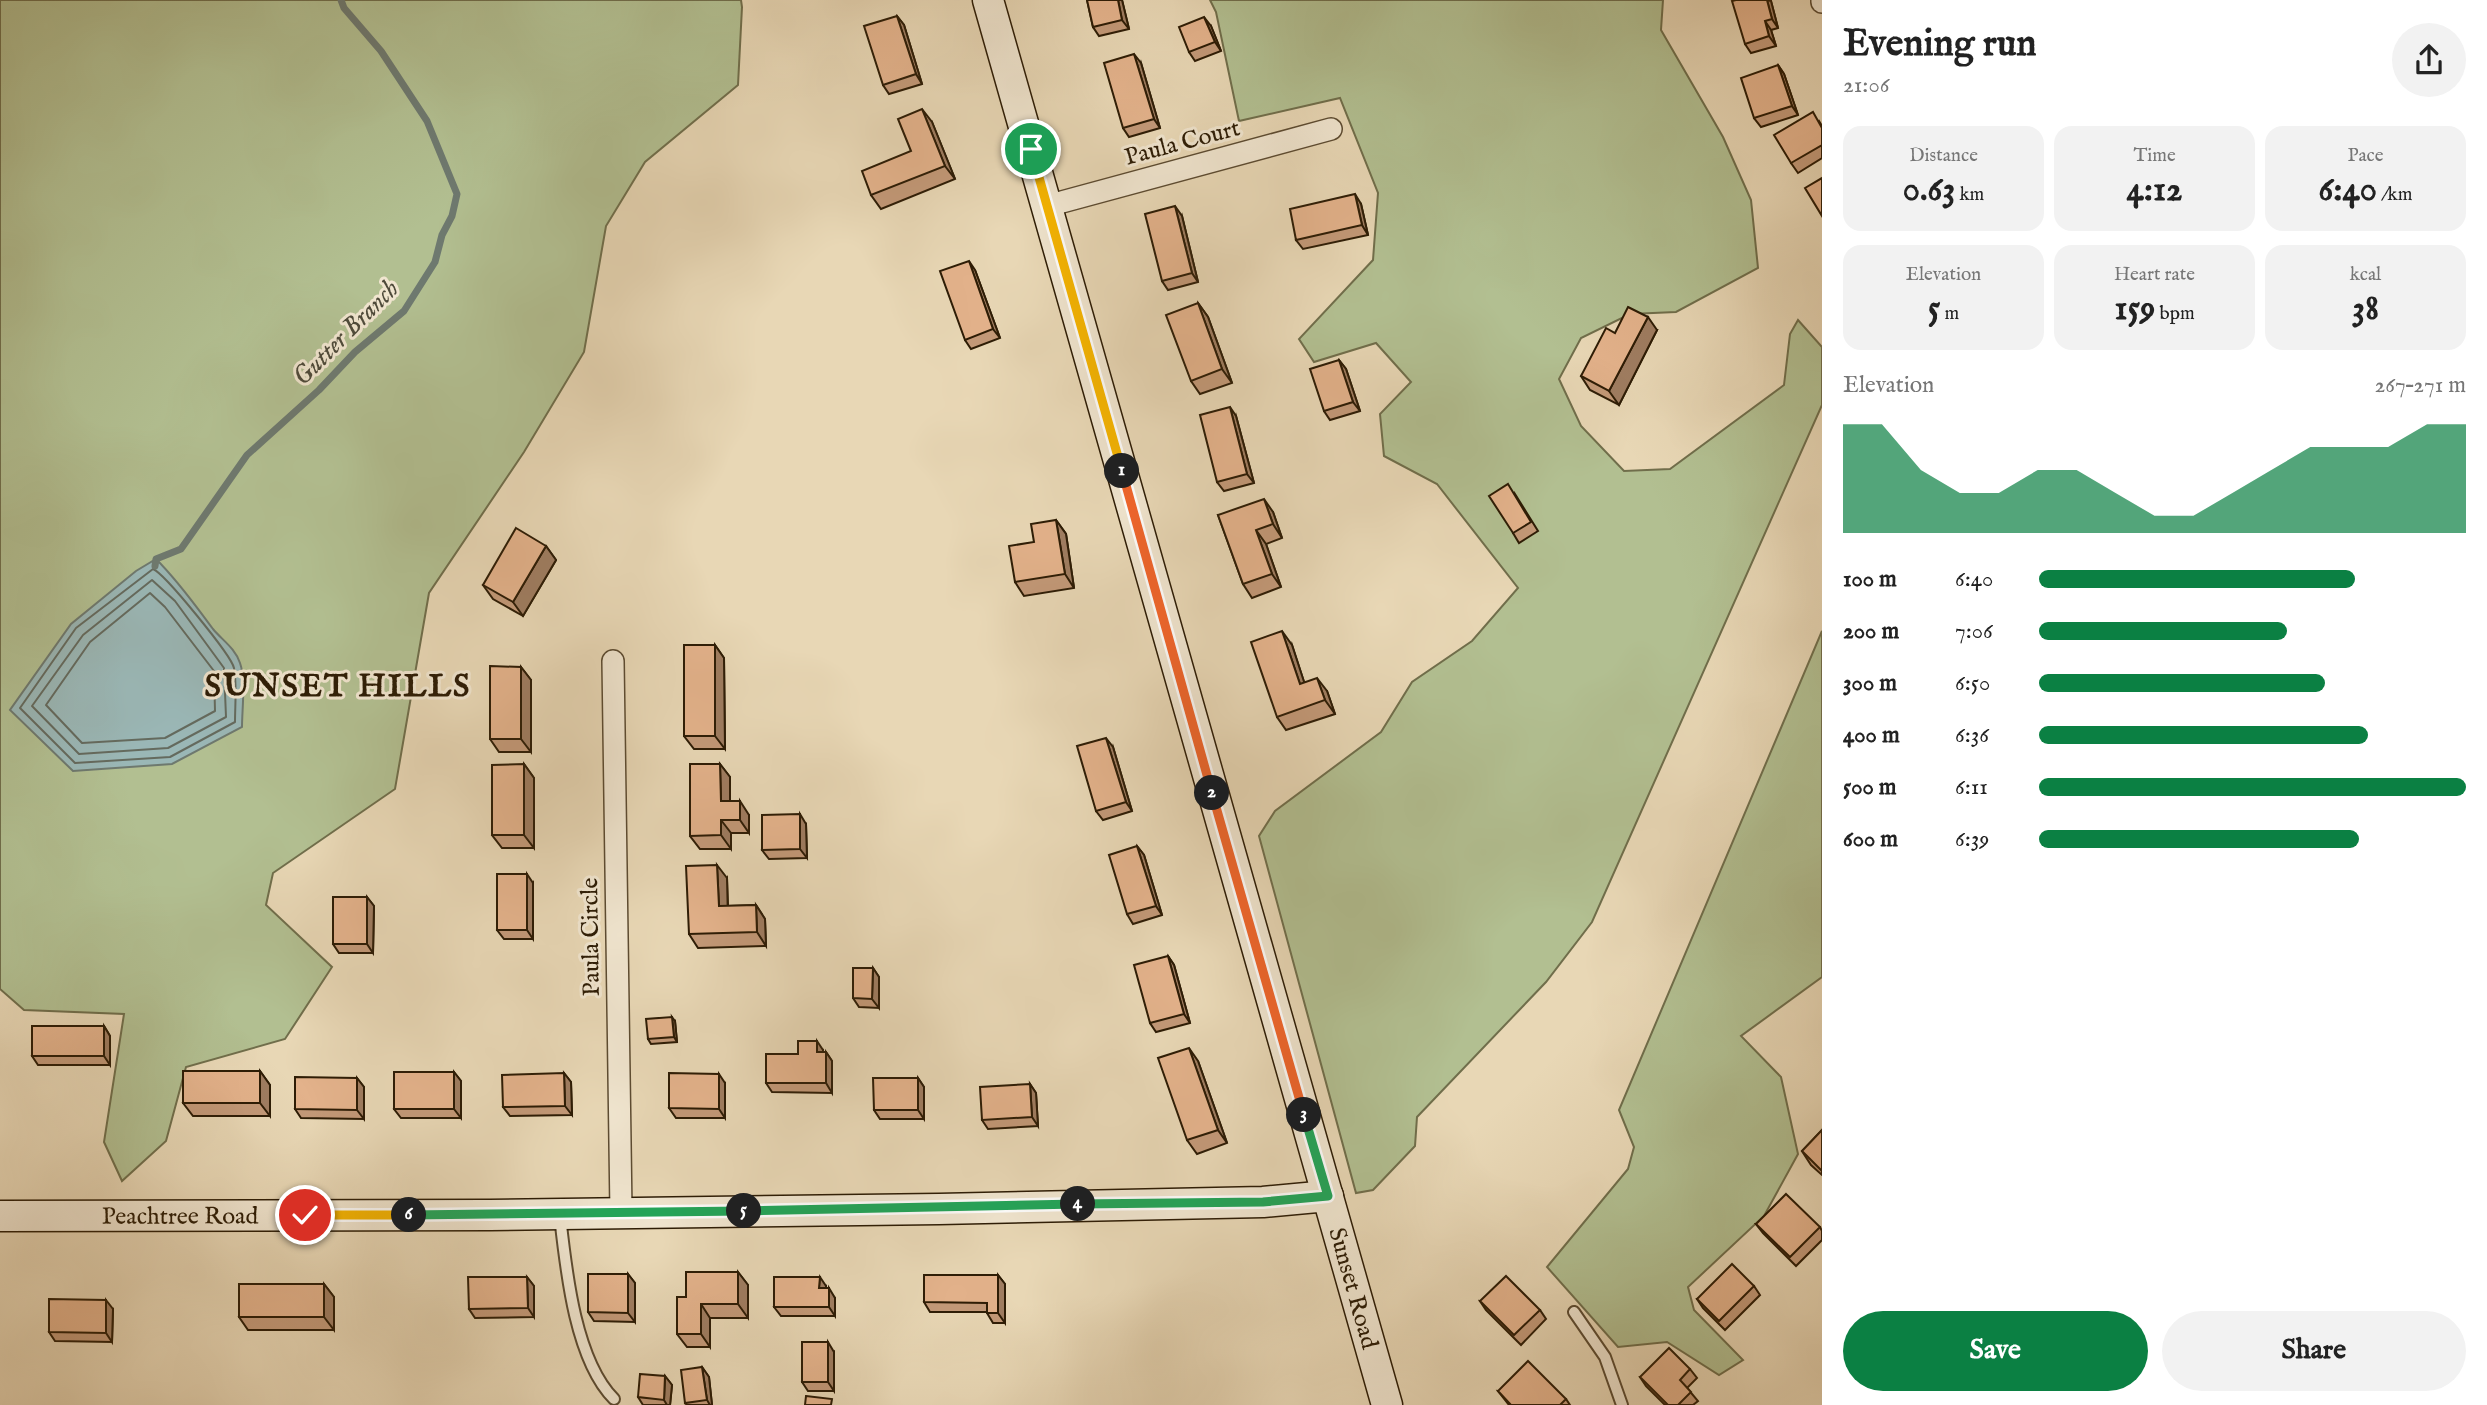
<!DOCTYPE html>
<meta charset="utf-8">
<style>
body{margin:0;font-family:"IM FELL English",serif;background:#f2f2f2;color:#222;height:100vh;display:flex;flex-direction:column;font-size:26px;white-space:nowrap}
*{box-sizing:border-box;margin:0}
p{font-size:23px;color:#767676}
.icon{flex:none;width:38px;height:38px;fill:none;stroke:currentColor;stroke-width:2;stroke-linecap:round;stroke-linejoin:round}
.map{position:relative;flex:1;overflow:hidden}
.side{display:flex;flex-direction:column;background:#fff;width:665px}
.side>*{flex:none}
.pin{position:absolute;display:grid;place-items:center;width:60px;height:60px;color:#fff;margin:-30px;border:4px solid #fff;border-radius:50%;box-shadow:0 2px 7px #0007}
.km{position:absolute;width:35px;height:35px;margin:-18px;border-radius:50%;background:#222;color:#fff;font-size:19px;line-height:35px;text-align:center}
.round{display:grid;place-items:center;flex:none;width:74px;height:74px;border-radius:37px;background:#f2f2f2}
.summary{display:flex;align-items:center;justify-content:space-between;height:119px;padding:0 21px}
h1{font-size:38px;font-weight:700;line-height:52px}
.stats{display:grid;grid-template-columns:repeat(3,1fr);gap:10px;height:119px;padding:7px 21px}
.stats div{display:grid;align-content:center;border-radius:18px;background:#f2f2f2;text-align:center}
.stats b{font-size:35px;font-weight:700}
.stats small{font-size:19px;font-weight:400}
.stats p{font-size:19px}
.chart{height:196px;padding:14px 21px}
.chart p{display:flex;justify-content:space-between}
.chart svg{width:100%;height:126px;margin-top:7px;fill:#0b8043;opacity:.7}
.primary-button{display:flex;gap:14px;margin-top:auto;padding:14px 21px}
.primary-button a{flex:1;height:80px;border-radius:42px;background:#0b8043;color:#fff;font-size:28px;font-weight:700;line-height:80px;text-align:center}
.primary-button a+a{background:#f2f2f2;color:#222}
ul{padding:0 21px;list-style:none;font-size:23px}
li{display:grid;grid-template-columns:112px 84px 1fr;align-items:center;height:52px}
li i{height:18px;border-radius:9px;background:#0b8043}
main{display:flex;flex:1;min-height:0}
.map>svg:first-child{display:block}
</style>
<main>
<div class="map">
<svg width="1822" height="1405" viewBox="0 0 1822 1405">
<rect width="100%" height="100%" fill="#e8d7b5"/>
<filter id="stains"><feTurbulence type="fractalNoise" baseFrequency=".00286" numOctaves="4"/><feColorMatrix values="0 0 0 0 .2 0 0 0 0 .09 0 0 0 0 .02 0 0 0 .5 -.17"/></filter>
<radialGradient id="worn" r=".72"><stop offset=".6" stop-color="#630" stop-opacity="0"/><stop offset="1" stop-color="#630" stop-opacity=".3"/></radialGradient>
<!-- green -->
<g fill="#b2bf91" stroke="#706e4b" stroke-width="2">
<path d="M0,0H741L742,7L738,85L645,162L606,226L584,352L524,452L429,593L395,789L273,873L266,905L332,967L285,1039L186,1067L166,1141L122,1181L104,1142L124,1014L24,1010L0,989Z"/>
<path d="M1210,0H1663L1661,30L1723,137L1751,200L1758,268L1676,312L1630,314L1581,338L1559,379L1581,426L1624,471L1670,469L1784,385L1790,334L1798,320L1822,347V405L1592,922L1546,982L1417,1117L1415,1146L1373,1190L1356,1193L1259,836L1275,811L1381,732L1412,682L1472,641L1518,588L1437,484L1384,456L1380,414L1411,382L1376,343L1314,362L1299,339L1373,260L1378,193L1340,98L1239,121L1216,12Z"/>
<path d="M1822,631V977L1741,1036L1781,1077L1798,1154L1764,1216L1688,1287L1694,1310L1743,1360L1719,1375L1667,1342L1618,1347L1547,1267L1628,1169L1634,1147L1619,1110Z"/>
</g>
<!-- water -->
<path fill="#9ab7b6" stroke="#6e796f" stroke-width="2" d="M156,559C179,582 195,605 213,629C222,640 235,648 240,663C246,680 242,709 242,727L172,764L73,771L10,710L71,624L136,571Z"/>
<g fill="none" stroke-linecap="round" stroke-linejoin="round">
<!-- shore -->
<g stroke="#646a5e" stroke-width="2">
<path d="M153,569C165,574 231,655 234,668C237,685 235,705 235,722L170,757L75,763L20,708L76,628Z"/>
<path d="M152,580L175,601L224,668L226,717L168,748L79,754L32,706L83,635Z"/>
<path d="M150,593L165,607L214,671L215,711L165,738L82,743L46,705L90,642Z"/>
</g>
<!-- stream -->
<path stroke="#6e796f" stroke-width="7" d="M155,566L156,559L181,549L247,455L319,390L355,352L404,311L435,262L442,235L452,216L457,194L427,121L381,51L344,8L341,0"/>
<defs>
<g id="lane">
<path d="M560,1216C566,1270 575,1360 614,1399"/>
<path d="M1574,1312L1605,1357L1622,1405"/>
</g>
<g id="street">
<path d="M1822,0V2"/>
<path d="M1047,206L1331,129"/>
<path d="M613,661L621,1212"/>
</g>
<g id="secondary">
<path id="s1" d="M988,0L1387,1405"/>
<path id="s2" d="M0,1216L490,1215L939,1209L1263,1202L1328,1196"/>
</g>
</defs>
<!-- lane casing -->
<use href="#lane" stroke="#5c4b31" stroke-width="14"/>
<!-- street casing -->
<use href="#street" stroke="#5c4b31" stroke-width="24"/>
<!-- secondary casing -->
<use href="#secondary" stroke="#2d1c05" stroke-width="33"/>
<!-- lane -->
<use href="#lane" stroke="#f0e5cf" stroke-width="10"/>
<!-- street -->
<use href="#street" stroke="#f0e5cf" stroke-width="21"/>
<!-- secondary -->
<use href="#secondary" stroke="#f0e5cf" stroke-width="30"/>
</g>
<!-- wall -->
<g fill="#c39978" stroke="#2d1c05" stroke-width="2">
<path d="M1087,0H1122L1129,29L1099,36L1093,27Z"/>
<path d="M1771,1L1778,28L1771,30L1776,46L1751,53L1745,44Z"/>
<path d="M897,16L904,25L922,84L889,94L883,85Z"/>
<path d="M1211,26L1221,51L1195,61L1189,52Z"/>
<path d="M1141,63L1160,128L1129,137L1123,128Z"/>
<path d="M1778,65L1784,74L1798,115L1761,127L1754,118Z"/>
<path d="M1819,121L1822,126V158L1798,173L1791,163Z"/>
<path d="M932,122L955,179L881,209L871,195L911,151Z"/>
<path d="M1361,204L1368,235L1303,249L1296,240Z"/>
<path d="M1182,216L1198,282L1168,290L1162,281Z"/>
<path d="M975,270L1000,338L971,349L965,340Z"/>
<path d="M1198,303L1208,317L1232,383L1200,394L1191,381Z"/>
<path d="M1657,330L1619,405L1590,390L1581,376L1615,333Z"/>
<path d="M1339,360L1346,369L1360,411L1330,420L1324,411Z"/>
<path d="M1236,416L1254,483L1224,491L1217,482Z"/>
<path d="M1515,494L1538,531L1519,543L1513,533Z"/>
<path d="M1273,512L1282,538L1266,544L1281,587L1252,598L1243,584L1218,515Z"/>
<path d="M1056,520L1066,534L1074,588L1024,596L1015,582L1034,542Z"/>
<path d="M546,546L556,560L523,616L493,599L483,585Z"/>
<path d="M715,645L724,658L725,749H694L684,736Z"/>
<path d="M1292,645L1304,682L1327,691L1335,714L1286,730L1277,717Z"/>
<path d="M521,667L531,680V752H499L490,739Z"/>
<path d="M1113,747L1132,811L1103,820L1096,811Z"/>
<path d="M524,764L534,778V848H502L492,835Z"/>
<path d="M720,764L730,777V801L749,815V833H731V849H700L690,836Z"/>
<path d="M806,824L807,858L769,859L762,850Z"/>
<path d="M1137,846L1144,855L1162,915L1133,924L1127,914Z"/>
<path d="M727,878L728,906L756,905L765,919L766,946L698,948L689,934Z"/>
<path d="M533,883V939H504L497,930Z"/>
<path d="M367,897L374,906L373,953H339L333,944Z"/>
<path d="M1168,956L1174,965L1190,1023L1156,1032L1150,1023Z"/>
<path d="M873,968L879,977V1008L859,1007L853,998Z"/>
<path d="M675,1021L677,1042L651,1044L648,1039Z"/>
<path d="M104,1026L110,1036V1065H38L32,1056Z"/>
<path d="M823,1050V1052H826L832,1061V1093L772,1092L766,1083L798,1054Z"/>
<path d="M1198,1061L1227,1143L1197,1154L1187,1140Z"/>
<path d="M260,1071L270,1085V1116H193L183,1103Z"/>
<path d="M454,1072L461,1081V1118H401L394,1109Z"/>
<path d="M564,1073L571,1082L572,1115L510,1116L503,1107Z"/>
<path d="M357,1078L364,1087V1119L301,1118L295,1109Z"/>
<path d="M918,1078L924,1087V1119H880L874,1110Z"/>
<path d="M725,1083V1118H676L669,1108Z"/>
<path d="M1030,1084L1036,1093L1038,1126L988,1129L982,1120Z"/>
<path d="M1822,1130V1175L1811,1165L1802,1151Z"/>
<path d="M1756,1224L1820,1227L1822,1231V1240L1796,1266L1763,1233Z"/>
<path d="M738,1272L748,1285V1318H710V1347H687L677,1334L686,1297Z"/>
<path d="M628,1274L635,1283V1322L594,1321L588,1312Z"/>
<path d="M998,1275L1005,1284V1323H993L987,1313V1312H930L924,1302Z"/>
<path d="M527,1277L534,1286V1317L475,1318L469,1309Z"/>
<path d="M324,1284L334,1297V1330H248L239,1317Z"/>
<path d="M826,1286V1288L835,1298V1316H781L774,1307Z"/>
<path d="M1754,1286L1760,1295L1725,1330L1703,1308L1697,1299Z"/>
<path d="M1480,1301L1540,1310L1546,1319L1521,1345L1486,1310Z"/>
<path d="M113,1309L112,1342L55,1341L49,1332Z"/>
<path d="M834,1352V1391H808L802,1382Z"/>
<path d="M702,1367L709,1377L712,1405H687L685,1403Z"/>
<path d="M1690,1369L1697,1378L1687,1388L1698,1401L1693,1405H1665L1646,1386L1640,1377Z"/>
<path d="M665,1376L672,1385L670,1405H643L638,1397Z"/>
<path d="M1498,1391L1566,1399L1570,1405H1509Z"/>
</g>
<!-- shaded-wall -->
<g fill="#9f7d61" stroke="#2d1c05" stroke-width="2">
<path d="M1118,0H1122L1129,29L1122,20Z"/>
<path d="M1767,0L1771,1L1778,28L1772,19Z"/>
<path d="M897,16L904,25L922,84L916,74Z"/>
<path d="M1204,17L1211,26L1221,51L1215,42Z"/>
<path d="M1765,21L1771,30L1776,46L1769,36Z"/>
<path d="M1134,54L1141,63L1160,128L1154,119Z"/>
<path d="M1778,65L1784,74L1798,115L1792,106Z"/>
<path d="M922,109L932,122L955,179L945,166Z"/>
<path d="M1355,194L1361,204L1368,235L1362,225Z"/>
<path d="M1175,206L1182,216L1198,282L1192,273Z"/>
<path d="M969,261L975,270L1000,338L993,329Z"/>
<path d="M1198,303L1208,317L1232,383L1222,369Z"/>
<path d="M1648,317L1657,330L1619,405L1609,391Z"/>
<path d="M1339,360L1346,369L1360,411L1353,402Z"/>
<path d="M1230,407L1236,416L1254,483L1247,474Z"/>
<path d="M1264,499L1273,512L1282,538L1273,524Z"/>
<path d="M1056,520L1066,534L1074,588L1065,574Z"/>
<path d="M1256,530L1266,544L1281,587L1272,574Z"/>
<path d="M546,546L556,560L523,616L513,602Z"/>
<path d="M1282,631L1292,645L1309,697L1300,684Z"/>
<path d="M715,645L724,658L725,749L715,736Z"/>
<path d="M521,667L531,680V752L521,739Z"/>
<path d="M1317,678L1327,691L1335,714L1325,700Z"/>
<path d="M1106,738L1113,747L1132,811L1126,802Z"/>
<path d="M524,764L534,778V848L524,835Z"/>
<path d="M720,764L730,777V815L721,801Z"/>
<path d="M740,801L749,815V833L740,820Z"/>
<path d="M800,814L806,824L807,858L800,849Z"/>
<path d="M721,820L731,833V849L721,835Z"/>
<path d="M1137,846L1144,855L1162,915L1156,906Z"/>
<path d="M717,865L727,878L728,920L719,906Z"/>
<path d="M527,874L533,883V939L527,930Z"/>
<path d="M367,897L374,906L373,953L367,944Z"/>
<path d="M756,905L765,919L766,946L757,932Z"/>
<path d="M1168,956L1174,965L1190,1023L1184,1014Z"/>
<path d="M873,968L879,977V1008L872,999Z"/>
<path d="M672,1017L675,1021L677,1042L674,1037Z"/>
<path d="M104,1026L110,1036V1065L104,1056Z"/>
<path d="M817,1041L823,1050V1061L817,1052Z"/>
<path d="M1189,1048L1198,1061L1227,1143L1218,1130Z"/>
<path d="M826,1052L832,1061V1093L826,1083Z"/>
<path d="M260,1071L270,1085V1116L260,1103Z"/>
<path d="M454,1072L461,1081V1118L454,1109Z"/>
<path d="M564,1073L571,1082L572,1115L565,1106Z"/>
<path d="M719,1074L725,1083V1118L719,1109Z"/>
<path d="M357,1078L364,1087V1119L357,1110Z"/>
<path d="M918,1078L924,1087V1119L918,1110Z"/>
<path d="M1030,1084L1036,1093L1038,1126L1032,1117Z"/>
<path d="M738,1272L748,1285V1318L738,1304Z"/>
<path d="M628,1274L635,1283V1322L628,1313Z"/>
<path d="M998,1275L1005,1284V1323L998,1313Z"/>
<path d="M527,1277L534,1286V1317L528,1308Z"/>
<path d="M820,1277L826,1286V1298L819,1288Z"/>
<path d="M324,1284L334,1297V1330L324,1317Z"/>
<path d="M829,1288L835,1298V1316L829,1307Z"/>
<path d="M106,1300L113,1309L112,1342L106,1333Z"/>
<path d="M701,1304L710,1318V1347L701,1334Z"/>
<path d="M828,1342L834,1352V1391L828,1382Z"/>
<path d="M702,1367L709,1377L712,1405H710L707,1400Z"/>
<path d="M665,1376L672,1385L670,1405H667L664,1400Z"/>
</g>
<!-- building -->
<g fill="#e3b28b" stroke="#2d1c05" stroke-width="2">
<path d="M1087,0H1118L1122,20L1093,27Z"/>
<path d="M1736,0H1767L1772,19L1765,21L1769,36L1745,44L1732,1Z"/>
<path d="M897,16L916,74L883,85L864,26Z"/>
<path d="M1204,17L1215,42L1189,52L1179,27Z"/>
<path d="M1134,54L1154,119L1123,128L1104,63Z"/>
<path d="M1778,65L1792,106L1754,118L1741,78Z"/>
<path d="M922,109L945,166L871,195L862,171L911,151L898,119Z"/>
<path d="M1813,112L1822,128V145L1791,163L1774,135Z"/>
<path d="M1822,178V216L1805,188Z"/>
<path d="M1355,194L1362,225L1296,240L1290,209Z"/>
<path d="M1175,206L1192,273L1162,281L1145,214Z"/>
<path d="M969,261L993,329L965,340L940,271Z"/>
<path d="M1198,303L1222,369L1191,381L1166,315Z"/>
<path d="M1628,307L1648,317L1609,391L1581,376L1606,328L1615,333Z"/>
<path d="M1339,360L1353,402L1324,411L1310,369Z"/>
<path d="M1230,407L1247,474L1217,482L1200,415Z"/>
<path d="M1508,484L1531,522L1513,533L1489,496Z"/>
<path d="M1264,499L1273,524L1256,530L1272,574L1243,584L1218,515Z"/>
<path d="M1056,520L1065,574L1015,582L1009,546L1034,542L1031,524Z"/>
<path d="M516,528L546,546L513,602L483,585Z"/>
<path d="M1282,631L1300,684L1317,678L1325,700L1277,717L1251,642Z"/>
<rect x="684" y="645" width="31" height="91"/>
<path d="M490,666L521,667V739H490Z"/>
<path d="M1106,738L1126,802L1096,811L1077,746Z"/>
<path d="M524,764V835H492V765Z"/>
<path d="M690,764H720L721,801H740V820H721V835L690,836Z"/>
<path d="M800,814V849L762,850V815Z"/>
<path d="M1137,846L1156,906L1127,914L1109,855Z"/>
<path d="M717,865L719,906L756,905L757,932L689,934L686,866Z"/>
<rect x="497" y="874" width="30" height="56"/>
<rect x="333" y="897" width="34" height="47"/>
<path d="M1168,956L1184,1014L1150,1023L1134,965Z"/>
<path d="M853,968H873L872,999L853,998Z"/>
<path d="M672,1017L674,1037L648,1039L646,1019Z"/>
<rect x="32" y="1026" width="72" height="30"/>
<path d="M798,1041H817V1052H826V1083H766V1054H798Z"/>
<path d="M1189,1048L1218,1130L1187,1140L1158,1058Z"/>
<rect x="183" y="1071" width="77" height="32"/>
<rect x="394" y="1072" width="60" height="37"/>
<path d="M564,1073L565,1106L503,1107L502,1075Z"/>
<path d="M669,1073L719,1074V1109L669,1108Z"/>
<path d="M295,1077L357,1078V1110L295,1109Z"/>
<path d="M873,1078H918V1110H874Z"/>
<path d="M1030,1084L1032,1117L982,1120L980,1087Z"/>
<path d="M1822,1130V1171L1802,1151Z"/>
<path d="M1786,1194L1820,1227L1790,1257L1756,1224Z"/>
<path d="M1732,1264L1754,1286L1719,1321L1697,1299Z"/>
<path d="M686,1272H738V1304H701V1334H677V1297H686Z"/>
<path d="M588,1274H628V1313L588,1312Z"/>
<path d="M924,1275H998V1313H987V1303L924,1302Z"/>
<path d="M1506,1276L1540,1310L1514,1335L1480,1301Z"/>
<path d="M468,1277H527L528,1308L469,1309Z"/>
<path d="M774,1277H820L819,1288H829V1307H774Z"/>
<rect x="239" y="1284" width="85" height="33"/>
<path d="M49,1299L106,1300V1333L49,1332Z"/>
<rect x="802" y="1342" width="26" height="40"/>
<path d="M1669,1348L1690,1369L1680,1380L1691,1392L1678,1405H1668L1640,1377Z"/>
<path d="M1528,1361L1566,1399L1560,1405H1511L1498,1391Z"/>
<path d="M702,1367L707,1400L685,1403L681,1370Z"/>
<path d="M640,1374L665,1376L664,1400L638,1397Z"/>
<path d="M806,1396L832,1399L831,1405H805Z"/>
</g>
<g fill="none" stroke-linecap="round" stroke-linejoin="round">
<defs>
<path id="split-1" d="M1031,149L1122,471"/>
<path id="split-2" d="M1122,471L1212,793"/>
<path id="split-3" d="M1212,793L1304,1115"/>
<path id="split-4" d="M1078,1204L1263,1202L1328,1196L1304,1115"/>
<path id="split-5" d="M744,1211L1078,1204"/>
<path id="split-6" d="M409,1215L744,1211"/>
<path id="split-7" d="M305,1215H409"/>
</defs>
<!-- split-1 casing -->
<use href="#split-1" stroke="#fff" stroke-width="14"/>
<!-- split-2 casing -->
<use href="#split-2" stroke="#fff" stroke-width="14"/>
<!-- split-3 casing -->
<use href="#split-3" stroke="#fff" stroke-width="14"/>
<!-- split-4 casing -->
<use href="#split-4" stroke="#fff" stroke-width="14"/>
<!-- split-5 casing -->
<use href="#split-5" stroke="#fff" stroke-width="14"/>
<!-- split-6 casing -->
<use href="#split-6" stroke="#fff" stroke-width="14"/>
<!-- split-7 casing -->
<use href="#split-7" stroke="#fff" stroke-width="14"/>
<!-- split-1 -->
<use href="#split-1" stroke="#f5b400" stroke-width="9"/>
<!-- split-2 -->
<use href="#split-2" stroke="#f0652b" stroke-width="9"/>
<!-- split-3 -->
<use href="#split-3" stroke="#f0652b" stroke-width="9"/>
<!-- split-4 -->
<use href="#split-4" stroke="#22a559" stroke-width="9"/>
<!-- split-5 -->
<use href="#split-5" stroke="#22a559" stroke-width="9"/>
<!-- split-6 -->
<use href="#split-6" stroke="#22a559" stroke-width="9"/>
<!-- split-7 -->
<use href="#split-7" stroke="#f5b400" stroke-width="9"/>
</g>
<g text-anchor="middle" stroke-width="6" stroke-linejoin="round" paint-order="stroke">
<!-- street labels -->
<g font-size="24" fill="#2d1c05" stroke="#f0e5cf">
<text transform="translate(1182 142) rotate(-15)" y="8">Paula Court</text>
<text transform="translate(590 937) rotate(-91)" y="8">Paula Circle</text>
<text dy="8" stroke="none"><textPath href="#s2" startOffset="180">Peachtree Road</textPath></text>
<text dy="8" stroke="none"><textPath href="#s1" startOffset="1339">Sunset Road</textPath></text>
</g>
<!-- water labels -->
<g font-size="26" font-style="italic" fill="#4e4a3a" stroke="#f0e5cf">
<text transform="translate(345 332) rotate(-45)" y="9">Gutter Branch</text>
</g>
<!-- district labels -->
<g font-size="32" font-weight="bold" letter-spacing="2" fill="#2d1c05" stroke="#f0e5cf">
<text x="338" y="696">SUNSET HILLS</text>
</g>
</g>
<rect width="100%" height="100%" filter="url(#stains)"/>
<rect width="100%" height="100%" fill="url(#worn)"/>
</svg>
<div class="pin" style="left:1031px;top:149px;background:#1e9e55"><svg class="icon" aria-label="arrive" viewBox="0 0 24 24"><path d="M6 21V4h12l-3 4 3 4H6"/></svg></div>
<div class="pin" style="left:305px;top:1215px;background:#d93025"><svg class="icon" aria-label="check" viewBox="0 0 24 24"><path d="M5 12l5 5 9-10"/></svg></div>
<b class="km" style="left:1122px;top:471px">1</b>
<b class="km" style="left:1212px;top:793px">2</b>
<b class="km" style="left:1304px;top:1115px">3</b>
<b class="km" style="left:1078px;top:1204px">4</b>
<b class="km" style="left:744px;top:1211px">5</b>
<b class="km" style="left:409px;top:1215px">6</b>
</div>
<section class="side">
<div class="summary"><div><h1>Evening run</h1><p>21:06</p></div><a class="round"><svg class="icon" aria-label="share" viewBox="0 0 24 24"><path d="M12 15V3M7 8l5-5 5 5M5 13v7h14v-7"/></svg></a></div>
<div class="stats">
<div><p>Distance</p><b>0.63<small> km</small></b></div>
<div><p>Time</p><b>4:12</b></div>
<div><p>Pace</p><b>6:40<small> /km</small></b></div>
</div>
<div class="stats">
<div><p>Elevation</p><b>5<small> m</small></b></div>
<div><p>Heart rate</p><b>159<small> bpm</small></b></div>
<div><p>kcal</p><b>38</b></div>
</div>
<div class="chart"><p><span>Elevation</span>267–271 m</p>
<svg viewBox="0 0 160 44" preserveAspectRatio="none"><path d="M0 44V6L10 6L20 22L30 30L40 30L50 22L60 22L70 30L80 38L90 38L100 30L110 22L120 14L130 14L140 14L150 6L160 6V44z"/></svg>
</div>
<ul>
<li><b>100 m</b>6:40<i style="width:74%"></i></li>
<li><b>200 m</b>7:06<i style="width:58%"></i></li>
<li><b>300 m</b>6:50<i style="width:67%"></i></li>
<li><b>400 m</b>6:36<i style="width:77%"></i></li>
<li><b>500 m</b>6:11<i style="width:100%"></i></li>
<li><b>600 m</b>6:39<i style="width:75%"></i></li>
</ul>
<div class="primary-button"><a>Save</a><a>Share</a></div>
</section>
</main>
